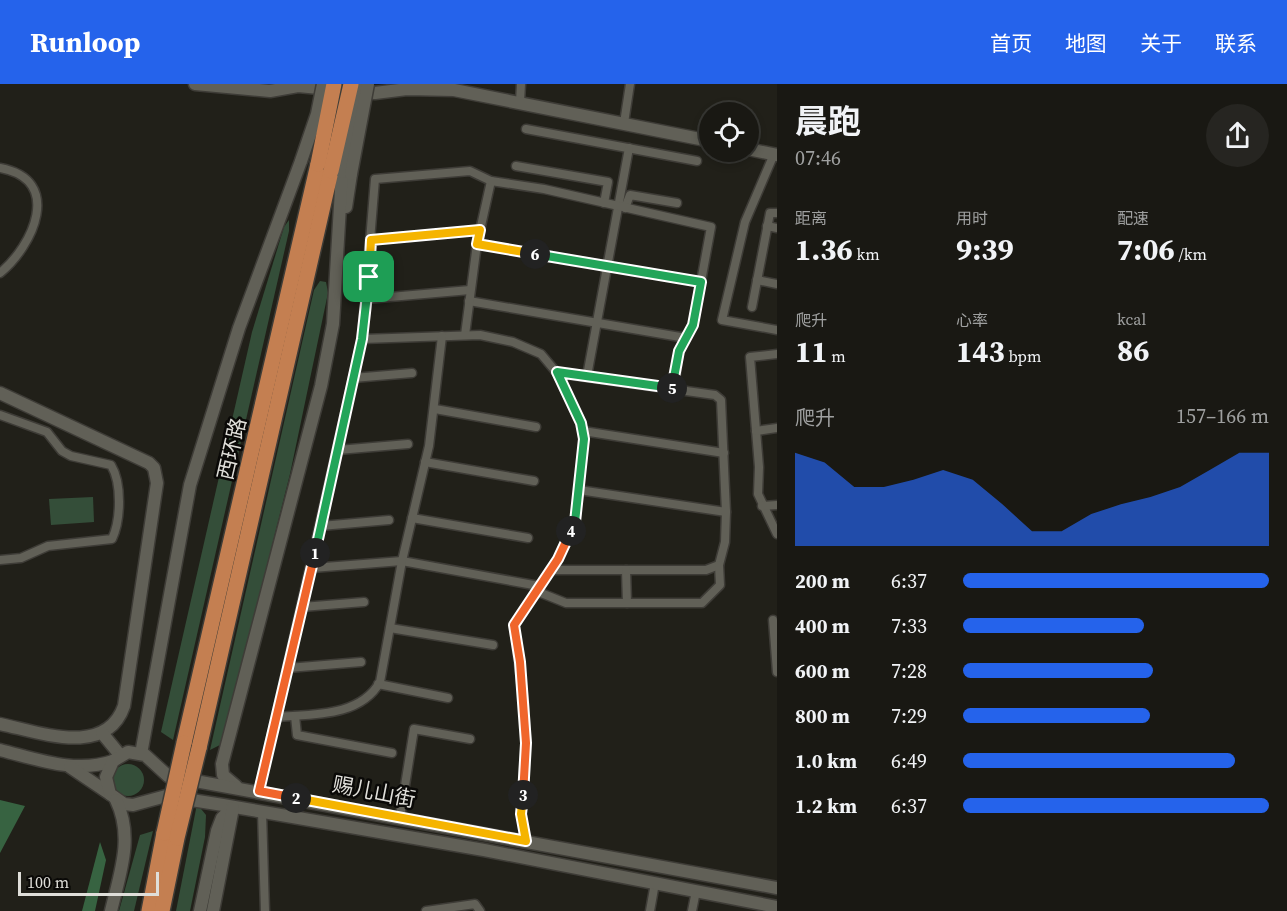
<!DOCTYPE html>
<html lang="zh">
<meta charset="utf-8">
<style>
body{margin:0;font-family:"Source Serif 4","Noto Sans SC",serif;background:#262521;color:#f1f3f6;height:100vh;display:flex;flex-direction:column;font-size:22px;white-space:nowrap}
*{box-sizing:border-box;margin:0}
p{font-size:20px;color:#9fa0a0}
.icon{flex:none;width:33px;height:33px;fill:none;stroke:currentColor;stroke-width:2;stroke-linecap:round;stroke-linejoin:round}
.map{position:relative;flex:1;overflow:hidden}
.panel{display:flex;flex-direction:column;background:#191813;width:510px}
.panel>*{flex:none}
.controls{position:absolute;left:699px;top:18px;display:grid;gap:12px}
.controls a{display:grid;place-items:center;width:60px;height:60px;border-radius:50%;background:#191813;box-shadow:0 3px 9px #0003,0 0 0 2px #373733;font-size:30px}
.scale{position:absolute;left:18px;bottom:15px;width:141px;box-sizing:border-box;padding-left:6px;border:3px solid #dfded9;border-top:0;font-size:16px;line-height:21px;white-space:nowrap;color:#dfded9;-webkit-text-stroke:4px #0a0907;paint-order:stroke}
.pin{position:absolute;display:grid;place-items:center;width:51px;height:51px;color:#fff;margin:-26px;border-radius:12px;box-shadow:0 3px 9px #0006}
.km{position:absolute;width:30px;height:30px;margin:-15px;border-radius:50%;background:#222;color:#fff;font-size:16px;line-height:30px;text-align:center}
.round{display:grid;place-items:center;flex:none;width:63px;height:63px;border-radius:32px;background:#262521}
.headline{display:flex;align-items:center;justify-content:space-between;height:102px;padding:0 18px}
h1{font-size:33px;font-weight:700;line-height:45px}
.metrics{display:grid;grid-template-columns:repeat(3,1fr);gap:9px;height:102px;padding:6px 18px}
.metrics div{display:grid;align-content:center}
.metrics b{font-size:30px;font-weight:700}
.metrics small{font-size:16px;font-weight:400}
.metrics p{font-size:16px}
.chart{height:168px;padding:12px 18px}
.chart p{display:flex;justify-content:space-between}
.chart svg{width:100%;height:108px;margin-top:6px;fill:#2563eb;opacity:.7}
ul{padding:0 18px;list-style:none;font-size:20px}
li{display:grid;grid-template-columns:96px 72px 1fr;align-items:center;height:45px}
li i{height:15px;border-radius:8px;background:#2563eb}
header{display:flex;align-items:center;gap:36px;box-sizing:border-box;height:84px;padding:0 30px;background:#2563eb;color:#fff}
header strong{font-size:28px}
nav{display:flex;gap:33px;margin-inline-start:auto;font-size:21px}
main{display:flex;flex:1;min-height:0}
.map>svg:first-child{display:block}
</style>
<header>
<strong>Runloop</strong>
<nav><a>首页</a><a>地图</a><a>关于</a><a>联系</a></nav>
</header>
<main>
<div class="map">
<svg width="777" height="827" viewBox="0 0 777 827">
<rect width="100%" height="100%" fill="#212019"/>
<!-- green -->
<g fill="#344e39">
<path d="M289,136V147L173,656L161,648L252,248L284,143Z"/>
<path d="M320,197L326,198L328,209L290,390L222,660L210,666L314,206Z"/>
<path d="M93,413L94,438L51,441L49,415Z"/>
<circle cx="128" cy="696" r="16"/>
<path d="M197,720L206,731L205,753L190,827H176Z"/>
<path d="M153,747L134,827H119L140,751Z"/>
</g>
<!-- forest -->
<g fill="#376341">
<path d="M0,716L25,722L0,769Z"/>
<path d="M100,758L106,776L95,827H82Z"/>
</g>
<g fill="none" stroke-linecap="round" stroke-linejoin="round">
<defs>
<g id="street">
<path d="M520,18L521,0"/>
<path d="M624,39L630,0"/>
<path d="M526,45L697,77"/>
<path d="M774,70L745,138L722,236L777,246"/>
<path d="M516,82L608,98L604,119"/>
<path d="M0,84C64,96 33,162 0,189"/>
<path d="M625,124L630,111L677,119"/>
<path d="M767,142L777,144"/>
<path d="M371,156L480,146"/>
<path d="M477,160L701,198"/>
<path d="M757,196L777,200"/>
<path d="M367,215L470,206"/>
<path d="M469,217L686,254"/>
<path d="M752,223L770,129H777"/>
<path d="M465,251L477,160L491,97"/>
<path d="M362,255L480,251L513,258L541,270L557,289L581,339L584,355L575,438L558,475L514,541L524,620L526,659L521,730L526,757"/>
<path d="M777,270L750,273L759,383L758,410L777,450"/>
<path d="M587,292L629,64"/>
<path d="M353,294L412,289"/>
<path d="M435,325L536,343"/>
<path d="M0,331L47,348L62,367L71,372L111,381C122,399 121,436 112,455L48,462L21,474L0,476"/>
<path d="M583,347L724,369"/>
<path d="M756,347L777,344"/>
<path d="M338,366L408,360"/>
<path d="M425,378L534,397"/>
<path d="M579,406L726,428"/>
<path d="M762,422L777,421"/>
<path d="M412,434L528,454"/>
<path d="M321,442L389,436"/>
<path d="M312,484L402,477L539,502"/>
<path d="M550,486H706L719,481L725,458L726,428L721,316L715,311L557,289"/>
<path d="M626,486L627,519"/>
<path d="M536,507L566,519H702L720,501L719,481"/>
<path d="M302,523L364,518"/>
<path d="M773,536L777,588"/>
<path d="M390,544L493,561"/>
<path d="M288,584L361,578"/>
<path d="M378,600L448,614"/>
<path d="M295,632L297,651L392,669"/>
<path d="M277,633C313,630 360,633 380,598L402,477L429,362L442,252"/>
<path d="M259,707L362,255L375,95L470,87L491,97L544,105L711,143L693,241L679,267L674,304"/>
<path d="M262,728L265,827"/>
<path d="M400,733L414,645L470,655"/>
<path d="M426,827L475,820L480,827"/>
<path d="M650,827L655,799"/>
<path d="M692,827L696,807"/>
</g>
<g id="secondary">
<path d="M195,0L270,7L298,2L330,5"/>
<path d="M356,7L375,9L407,5L454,6L710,57"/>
<path d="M748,65L777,71"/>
<path d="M346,123L351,90"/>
<path d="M0,309L149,379L154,384L157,399L124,622C106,674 39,648 0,640"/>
<path d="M102,649L120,671"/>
<path d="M0,666C37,675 75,690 113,677"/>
<path d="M141,670L190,401L239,244L301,77"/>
<path d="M70,683L110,710"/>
<path d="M236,702L223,691L222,680L321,302L333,240L342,88"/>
<path d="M777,804L168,692L145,671L128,668L113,677L106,693L110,710L124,720L133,721L166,712L223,721L484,766L777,823"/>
<path d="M111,827C120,789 134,753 116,716"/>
<path d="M200,827L217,747L222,734L233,723"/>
<path d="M213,827L233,724"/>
</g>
<g id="highway">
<path d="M184,659L318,80"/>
<path d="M199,664L331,87"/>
<path d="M149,827L164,749"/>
<path d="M162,827L177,754"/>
</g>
</defs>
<!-- street casing -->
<use href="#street" stroke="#3e3c37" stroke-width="11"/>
<!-- secondary casing -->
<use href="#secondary" stroke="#3e3c37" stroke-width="15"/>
<!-- highway casing -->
<use href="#highway" stroke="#3e3c37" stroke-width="18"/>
<!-- street -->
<use href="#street" stroke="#616057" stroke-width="8"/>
<!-- secondary -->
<use href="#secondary" stroke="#616057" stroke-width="12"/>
<!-- highway -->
<use href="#highway" stroke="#c47f51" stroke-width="15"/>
<defs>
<g id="secondary-bridge">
<path d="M301,77L317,30L323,0"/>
<path d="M342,88L359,0"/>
<path d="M351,90L368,0"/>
</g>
<g id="highway-bridge">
<path d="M318,80L334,0"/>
<path d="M331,87L351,0"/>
<path d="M164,749L184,659"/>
<path d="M177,754L199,664"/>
</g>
</defs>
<!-- secondary-bridge casing -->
<use href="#secondary-bridge" stroke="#3e3c37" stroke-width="15" stroke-linecap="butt"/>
<!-- highway-bridge casing -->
<use href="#highway-bridge" stroke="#3e3c37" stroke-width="18" stroke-linecap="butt"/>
<!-- secondary-bridge -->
<use href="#secondary-bridge" stroke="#616057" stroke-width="12"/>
<!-- highway-bridge -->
<use href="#highway-bridge" stroke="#c47f51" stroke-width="15"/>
</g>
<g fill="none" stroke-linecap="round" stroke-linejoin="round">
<defs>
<path id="split-1" d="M315,469L362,255L369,193"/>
<path id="split-2" d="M296,714L259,707L315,469"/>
<path id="split-3" d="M296,714L526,757L521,730L523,711"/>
<path id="split-4" d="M523,711L526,659L520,578L514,541L558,475L571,447"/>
<path id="split-5" d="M571,447L575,438L584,355L581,339L557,288L672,304"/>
<path id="split-6" d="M535,170L701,198L693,241L679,267L672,304"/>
<path id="split-7" d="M369,193L371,156L480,146L477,160L535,170"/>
</defs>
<!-- split-1 casing -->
<use href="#split-1" stroke="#fff" stroke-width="12"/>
<!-- split-2 casing -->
<use href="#split-2" stroke="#fff" stroke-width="12"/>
<!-- split-3 casing -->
<use href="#split-3" stroke="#fff" stroke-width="12"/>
<!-- split-4 casing -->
<use href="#split-4" stroke="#fff" stroke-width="12"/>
<!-- split-5 casing -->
<use href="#split-5" stroke="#fff" stroke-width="12"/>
<!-- split-6 casing -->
<use href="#split-6" stroke="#fff" stroke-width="12"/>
<!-- split-7 casing -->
<use href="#split-7" stroke="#fff" stroke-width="12"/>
<!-- split-1 -->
<use href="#split-1" stroke="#22a559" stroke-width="8"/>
<!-- split-2 -->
<use href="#split-2" stroke="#f0652b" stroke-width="8"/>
<!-- split-3 -->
<use href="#split-3" stroke="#f5b400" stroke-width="8"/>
<!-- split-4 -->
<use href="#split-4" stroke="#f0652b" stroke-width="8"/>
<!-- split-5 -->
<use href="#split-5" stroke="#22a559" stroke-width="8"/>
<!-- split-6 -->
<use href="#split-6" stroke="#22a559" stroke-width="8"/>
<!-- split-7 -->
<use href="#split-7" stroke="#f5b400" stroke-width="8"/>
</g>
<g text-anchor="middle" stroke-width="5" stroke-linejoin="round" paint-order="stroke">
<!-- street labels -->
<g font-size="21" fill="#dfded9" stroke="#0a0907">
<text transform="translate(232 365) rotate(-77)" y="7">西环路</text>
<text transform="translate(374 708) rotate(11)" y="7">赐儿山街</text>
</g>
</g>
</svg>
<div class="controls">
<a><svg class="icon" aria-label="locate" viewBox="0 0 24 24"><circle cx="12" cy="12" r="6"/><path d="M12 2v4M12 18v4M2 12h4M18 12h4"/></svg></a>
</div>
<div class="scale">100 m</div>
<div class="pin" style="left:369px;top:193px;background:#1e9e55"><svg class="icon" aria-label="arrive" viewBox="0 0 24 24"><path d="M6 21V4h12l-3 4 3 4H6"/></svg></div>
<b class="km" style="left:315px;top:469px">1</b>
<b class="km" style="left:296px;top:714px">2</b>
<b class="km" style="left:523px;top:711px">3</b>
<b class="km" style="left:571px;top:447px">4</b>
<b class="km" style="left:672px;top:304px">5</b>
<b class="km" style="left:535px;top:170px">6</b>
</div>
<section class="panel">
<div class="headline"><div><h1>晨跑</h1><p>07:46</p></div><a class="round"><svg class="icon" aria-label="share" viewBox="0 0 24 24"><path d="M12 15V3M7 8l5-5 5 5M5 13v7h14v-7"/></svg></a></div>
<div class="metrics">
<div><p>距离</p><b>1.36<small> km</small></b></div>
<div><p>用时</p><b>9:39</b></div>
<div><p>配速</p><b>7:06<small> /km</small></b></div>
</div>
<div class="metrics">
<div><p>爬升</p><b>11<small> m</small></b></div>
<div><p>心率</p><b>143<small> bpm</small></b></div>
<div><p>kcal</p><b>86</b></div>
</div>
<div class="chart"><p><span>爬升</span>157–166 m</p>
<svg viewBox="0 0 160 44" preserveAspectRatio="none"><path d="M0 44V6L10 10L20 20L30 20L40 17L50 13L60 17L70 27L80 38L90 38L100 31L110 27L120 24L130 20L140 13L150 6L160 6V44z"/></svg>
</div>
<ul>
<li><b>200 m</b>6:37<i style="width:100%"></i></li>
<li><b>400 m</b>7:33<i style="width:59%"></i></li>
<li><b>600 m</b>7:28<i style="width:62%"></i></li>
<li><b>800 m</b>7:29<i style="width:61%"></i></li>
<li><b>1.0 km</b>6:49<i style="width:89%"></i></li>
<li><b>1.2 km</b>6:37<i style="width:100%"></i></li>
</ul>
</section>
</main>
